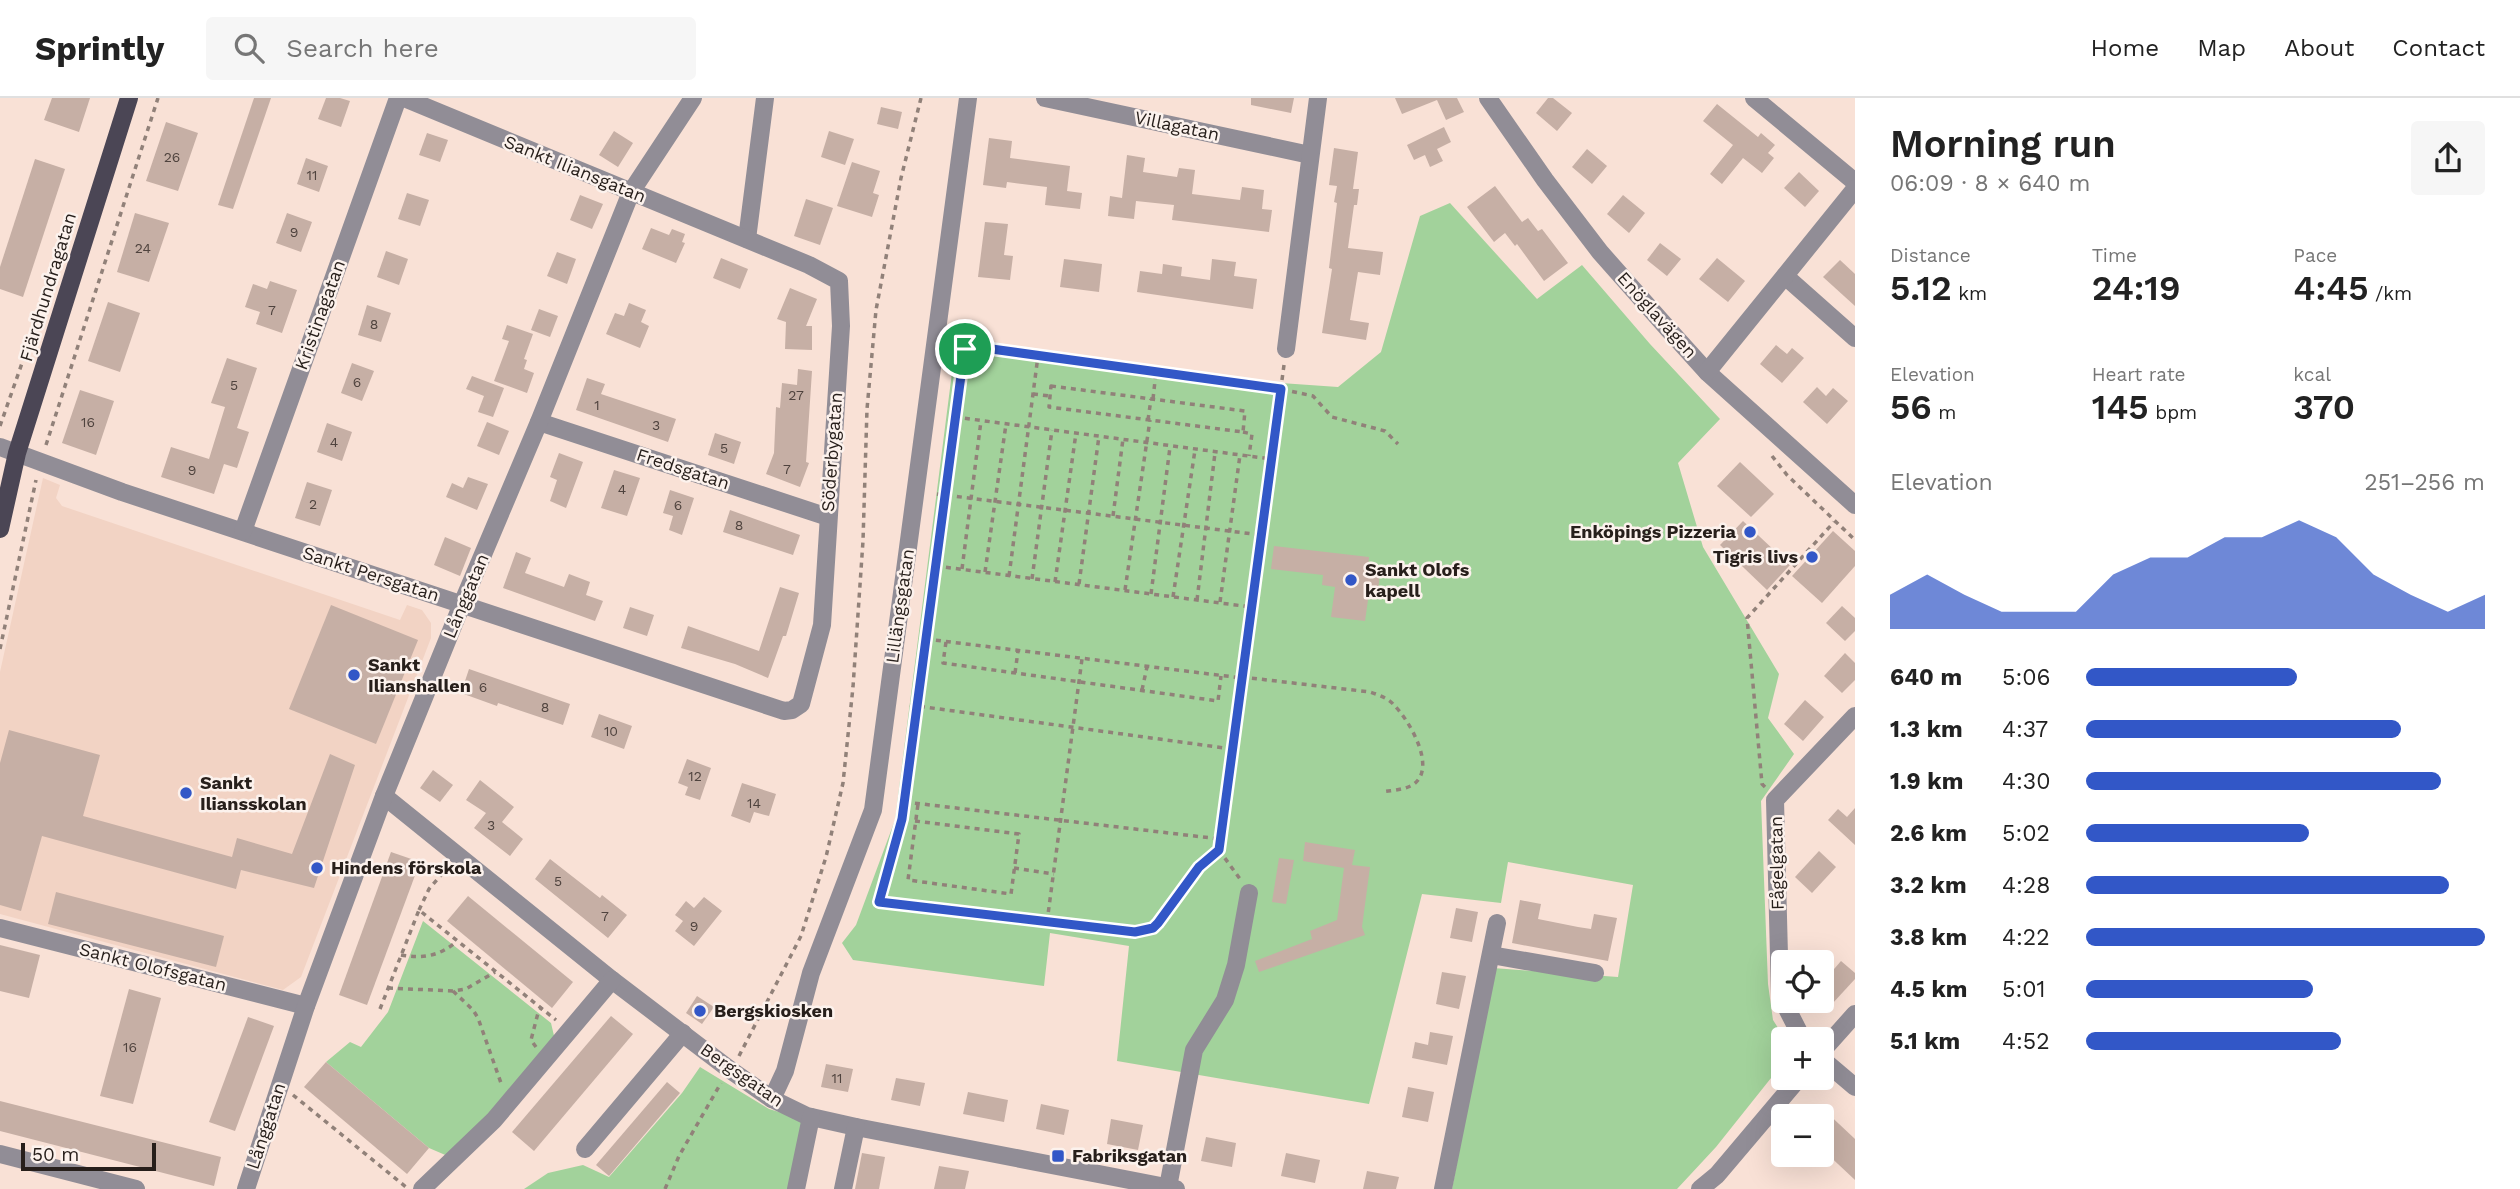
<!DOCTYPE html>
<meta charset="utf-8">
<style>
body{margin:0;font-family:"Work Sans",sans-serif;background:#f6f6f6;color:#222;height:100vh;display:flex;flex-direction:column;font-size:26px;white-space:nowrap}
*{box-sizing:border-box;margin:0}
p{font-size:23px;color:#767676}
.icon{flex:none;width:38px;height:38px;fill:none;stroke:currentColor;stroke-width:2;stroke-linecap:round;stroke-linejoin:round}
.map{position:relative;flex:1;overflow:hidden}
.details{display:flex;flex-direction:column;background:#fff;width:665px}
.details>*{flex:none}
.controls{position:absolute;left:1771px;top:852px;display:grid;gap:14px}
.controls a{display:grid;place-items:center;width:63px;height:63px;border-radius:7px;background:#fff;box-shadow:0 7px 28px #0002;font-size:35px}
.scale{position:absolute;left:21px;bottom:18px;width:135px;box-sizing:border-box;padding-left:7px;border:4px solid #271f1b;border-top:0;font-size:19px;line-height:24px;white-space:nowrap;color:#271f1b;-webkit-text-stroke:5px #fcf2ed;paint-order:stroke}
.pin{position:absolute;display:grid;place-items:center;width:60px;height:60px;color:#fff;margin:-30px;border:4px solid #fff;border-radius:50%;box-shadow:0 2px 7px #0007}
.round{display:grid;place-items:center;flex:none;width:74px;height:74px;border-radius:7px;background:#f6f6f6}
.overview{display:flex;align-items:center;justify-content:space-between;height:119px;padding:0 35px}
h1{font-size:38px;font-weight:600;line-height:52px}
.stats{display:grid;grid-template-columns:repeat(3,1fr);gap:10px;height:119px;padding:7px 35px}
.stats div{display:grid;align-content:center}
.stats b{font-size:35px;font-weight:600}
.stats small{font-size:19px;font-weight:400}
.stats p{font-size:19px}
.chart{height:196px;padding:14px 35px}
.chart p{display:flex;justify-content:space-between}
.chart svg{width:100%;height:126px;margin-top:7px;fill:#3257c7;opacity:.7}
ul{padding:0 35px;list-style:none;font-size:23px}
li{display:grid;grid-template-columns:112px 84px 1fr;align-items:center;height:52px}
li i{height:18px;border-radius:9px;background:#3257c7}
header{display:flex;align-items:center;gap:42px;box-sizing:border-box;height:98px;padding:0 35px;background:#fff;border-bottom:2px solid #e0e0e0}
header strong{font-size:33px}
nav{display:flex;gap:38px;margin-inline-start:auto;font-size:24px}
.search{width:490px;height:63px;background:#f6f6f6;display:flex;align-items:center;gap:18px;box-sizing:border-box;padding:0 24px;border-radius:7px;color:#767676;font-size:26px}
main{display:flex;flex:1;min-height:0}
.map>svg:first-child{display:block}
</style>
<header>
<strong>Sprintly</strong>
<div class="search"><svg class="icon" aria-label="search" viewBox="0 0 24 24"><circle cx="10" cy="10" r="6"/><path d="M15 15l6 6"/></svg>Search here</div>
<nav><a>Home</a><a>Map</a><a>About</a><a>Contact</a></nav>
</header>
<main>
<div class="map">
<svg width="1855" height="1091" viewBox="0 0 1855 1091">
<rect width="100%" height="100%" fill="#f9e1d6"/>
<!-- built -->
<path fill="#f2d3c4" d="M43,380L60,387L56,400L62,408L400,522L407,507L422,512L431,525V540L301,879L283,892L0,816V574Z"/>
<!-- green -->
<g fill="#a2d29b">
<path d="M1450,105L1537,201L1582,167L1650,246L1720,321L1678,365L1703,449L1779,576L1768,620L1794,656L1761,703L1768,886L1773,922L1785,941L1783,942V965L1716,1049L1677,1091H1452L1493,870L1618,879L1633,787L1508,764L1501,805L1422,796L1369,1006L1117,963L1129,848L1050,835L1044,888L853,862L842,845L856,827L895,722L956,243L1268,284L1338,289L1381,254L1420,118Z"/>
<path d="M423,823L551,925L555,942L450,1059L429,1050L326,964L350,944L361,949L388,914Z"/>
<path d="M700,969L769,1011L809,1023L788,1091H524L548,1075L583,1067L609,1079L682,995Z"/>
</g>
<!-- building -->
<g fill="#c6afa5">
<path d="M52,0H90L79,34L44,22Z"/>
<path d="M254,0H271L233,111L218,107Z"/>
<path d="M326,0H340L350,3L341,29L318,21Z"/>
<path d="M1251,0H1294L1291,15L1251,7Z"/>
<path d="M1395,0H1457L1464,14L1446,22L1437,2L1402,16Z"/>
<path d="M1548,0H1553L1572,15L1557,33L1536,15Z"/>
<path d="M1717,6L1758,39L1761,35L1775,47L1768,55L1774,60L1762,75L1743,60L1722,86L1710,76L1733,47L1703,23Z"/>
<path d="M881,9L902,14L898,31L877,26Z"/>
<path d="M166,24L198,35L178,93L146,83Z"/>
<path d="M1444,29L1451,44L1437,51L1443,63L1430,69L1425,57L1414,62L1407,47Z"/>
<path d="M614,33L633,45L618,69L599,57Z"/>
<path d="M829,33L854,41L845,67L821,59Z"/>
<path d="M427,35L448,42L440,64L419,57Z"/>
<path d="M989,40L1012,43L1010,60L1070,68L1067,93L1082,95L1080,111L1045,107L1047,89L1007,84L1006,90L983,87Z"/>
<path d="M1334,50L1358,54L1353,91H1359L1357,107H1354L1348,150L1383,154L1380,177L1358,174L1350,222L1369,225L1366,242L1322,235L1332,171L1329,170L1337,105L1334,104L1337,88L1329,87Z"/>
<path d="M1587,51L1607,68L1592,86L1572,69Z"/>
<path d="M1127,57L1145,60L1143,74L1177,79L1179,70L1195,72L1192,96L1240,102L1242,89L1264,92L1262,111L1272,112L1269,134L1172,122L1174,107L1136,103L1134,121L1108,118L1110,98L1122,100Z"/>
<path d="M306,60L328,68L319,94L297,86Z"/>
<path d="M35,61L65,71L23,199L0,191V169Z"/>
<path d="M852,64L880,73L873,95L879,97L872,119L837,108Z"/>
<path d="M1799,74L1819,93L1805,109L1784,90Z"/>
<path d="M1495,88L1522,124L1528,120L1538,133L1542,131L1568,165L1544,183L1517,146L1515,148L1505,135L1494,144L1467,109Z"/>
<path d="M407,95L429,102L420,128L398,121Z"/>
<path d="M580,97L603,106L592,131L570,122Z"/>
<path d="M1623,97L1645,115L1629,135L1607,116Z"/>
<path d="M806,101L833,110L820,147L794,138Z"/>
<path d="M135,115L169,125L149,184L117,174Z"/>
<path d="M287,115L312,124L301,154L276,145Z"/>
<path d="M985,124L1008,126L1004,157L1013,158L1010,182L978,179Z"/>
<path d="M651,130L669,137L672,131L685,136L682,144L685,145L676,165L642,151Z"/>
<path d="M1660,145L1681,161L1667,178L1647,162Z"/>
<path d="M386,153L408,161L399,187L377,179Z"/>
<path d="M557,154L576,161L567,186L547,178Z"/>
<path d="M721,160L748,171L740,191L713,180Z"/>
<path d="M1717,160L1745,183L1728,204L1699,181Z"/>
<path d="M1064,161L1102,166L1099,194L1060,189Z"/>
<path d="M1212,161L1236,164L1234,178L1257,181L1253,211L1137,194L1140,173L1162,176L1163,166L1182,169L1181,178L1210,182Z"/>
<path d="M1840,162L1855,176V208L1823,179Z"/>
<path d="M270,183L297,192L282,235L256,226L260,214L245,209L253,186L267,191Z"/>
<path d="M790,190L817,201L806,228H812V252L785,251L786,224L777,221Z"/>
<path d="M108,204L140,215L120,274L88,263Z"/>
<path d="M629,205L646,212L641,224L649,228L640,250L606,236L615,215L624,218Z"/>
<path d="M367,207L391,215L381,244L358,237Z"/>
<path d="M539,211L558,218L550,239L531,232Z"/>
<path d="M507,227L533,236L524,261L527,262L524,271L534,275L527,295L494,283L509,243L502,241Z"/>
<path d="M1776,247L1787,256L1792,250L1804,260L1782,285L1760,266Z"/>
<path d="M227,260L257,270L237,330L249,334L237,370L224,366L214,396L161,379L171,349L209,361L225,309L211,305Z"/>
<path d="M352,265L374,273L362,303L341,295Z"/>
<path d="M798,271L812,273L806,364L809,365L800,389L766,376L774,355L776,309L780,310L782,285L797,287Z"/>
<path d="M472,278L504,290L493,319L478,314L484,298L466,291Z"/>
<path d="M587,280L605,286L601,296L676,321L668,344L576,312Z"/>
<path d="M1817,289L1826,298L1833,290L1848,303L1827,326L1803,304Z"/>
<path d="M80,292L114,303L96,357L62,345Z"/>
<path d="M487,324L509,333L499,357L477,348Z"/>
<path d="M327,325L352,334L342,363L317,354Z"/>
<path d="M715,335L741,344L734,366L708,357Z"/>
<path d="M559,355L583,364L566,410L550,403L557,382L550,379Z"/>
<path d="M1740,364L1774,396L1751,419L1717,388Z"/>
<path d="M614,372L640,380L627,418L601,410Z"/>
<path d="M468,379L488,386L477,412L446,399L452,385L463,390Z"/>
<path d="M307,384L332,392L320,428L295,420Z"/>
<path d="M670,392L694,400L682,437L669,432L673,418L663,415Z"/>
<path d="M730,412L800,437L793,457L723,434Z"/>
<path d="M1743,423L1790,467L1767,492L1720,447Z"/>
<path d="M1833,433L1855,453V468L1822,505L1792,478Z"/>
<path d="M445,439L471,450L460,478L434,467Z"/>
<path d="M1274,448L1369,459L1368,472L1380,473L1378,495H1369L1365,523L1331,519L1335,489L1322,487L1323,477L1271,471Z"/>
<path d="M516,454L531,460L525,475L564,489L569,476L590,484L586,497L603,503L595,523L503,490Z"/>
<path d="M780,489L799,495L786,538H783L768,580L735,566L681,550L688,528L759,553Z"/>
<path d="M331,507L418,542L376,646L289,611Z"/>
<path d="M1842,508L1855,520V533L1845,543L1826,525Z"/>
<path d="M630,509L654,517L647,538L623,530Z"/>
<path d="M1845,555L1855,565V582L1842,595L1824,578Z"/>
<path d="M469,571L570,606L563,627L498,605L497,608L461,595Z"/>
<path d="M1805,602L1824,619L1803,643L1784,626Z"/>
<path d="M599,616L632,628L624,651L591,639Z"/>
<path d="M9,632L100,657L83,718L232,759L237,740L292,756L330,656L355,667L314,790L241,772L236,791L42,738L21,813L0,807V665Z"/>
<path d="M687,661L711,670L700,702L685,697L688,689L678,685Z"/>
<path d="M433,672L453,687L440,704L420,690Z"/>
<path d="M480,682L514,709L502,724L523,741L510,758L474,730L486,715L466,702Z"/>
<path d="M742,685L776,696L769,718L754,714L750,725L731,718Z"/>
<path d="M1855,710V747L1828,722L1838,711L1847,719Z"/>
<path d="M1305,744L1355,752L1352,767L1370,769L1362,829L1365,837L1259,874L1255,863L1312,841L1310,833L1337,822L1344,770L1303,763Z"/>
<path d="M1819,753L1836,769L1812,795L1795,779Z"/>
<path d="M391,754L420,764L367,907L339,897Z"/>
<path d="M1279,760L1294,762L1286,806L1272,804Z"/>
<path d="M550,761L600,800L602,797L627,817L608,840L535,781Z"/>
<path d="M56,794L224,838L216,869L48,826Z"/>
<path d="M468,798L573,884L552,910L447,823Z"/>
<path d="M704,799L722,813L694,848L675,833L683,823L675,817L686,803L694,810Z"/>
<path d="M1520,802L1541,806L1538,821L1578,829L1591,831L1594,816L1617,820L1608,863L1512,845Z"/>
<path d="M1456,810L1478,814L1472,844L1450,840Z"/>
<path d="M0,847L40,857L29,900L0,893Z"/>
<path d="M1841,863L1855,875V881L1832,906L1822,897V885Z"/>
<path d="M1442,874L1466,878L1459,911L1436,906Z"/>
<path d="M129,891L161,900L133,1006L100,998Z"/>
<path d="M697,898L714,909L702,926L686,915Z"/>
<path d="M611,918L633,936L534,1053L512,1034Z"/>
<path d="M248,919L274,928L235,1033L209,1024Z"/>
<path d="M1430,934L1453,938L1447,967L1412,960L1415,944L1428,947Z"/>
<path d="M326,964L429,1050L407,1076L304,989Z"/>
<path d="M826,966L853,971L848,994L821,989Z"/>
<path d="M896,980L925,985L920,1008L891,1002Z"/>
<path d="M667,984L680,995L609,1078L596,1067Z"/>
<path d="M1408,989L1434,994L1428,1024L1402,1019Z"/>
<path d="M968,994L1008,1002L1004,1024L963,1016Z"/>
<path d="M0,1003L221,1059L214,1088L0,1033Z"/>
<path d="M1041,1006L1069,1012L1064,1037L1036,1031Z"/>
<path d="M1822,1010L1855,1041V1082L1822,1051Z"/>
<path d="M1111,1021L1143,1027L1138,1052L1107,1046Z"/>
<path d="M1206,1039L1236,1045L1232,1069L1201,1063Z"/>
<path d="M862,1055L885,1059L879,1091H855Z"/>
<path d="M1286,1055L1320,1062L1315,1085L1281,1078Z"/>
<path d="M939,1068L969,1073L965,1091H934Z"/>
<path d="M1367,1073L1399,1079L1396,1091H1363Z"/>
</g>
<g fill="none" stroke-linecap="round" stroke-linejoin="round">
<!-- path -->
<g stroke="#918179" stroke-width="3.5" stroke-dasharray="5 5" stroke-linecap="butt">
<path d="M1284,267C1262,429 1241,590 1219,752L1199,769L1158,826L1152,830L1135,834L879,804L902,721L963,255L967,249L970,248L1281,291L1313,298L1332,319L1385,333L1398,346"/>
<path d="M1051,288L1245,313L1243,334L1049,309Z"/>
<path d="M1033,296L1050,298"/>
<path d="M1153,301L1156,274"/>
<path d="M955,319L1271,361"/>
<path d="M1148,322L1151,301"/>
<path d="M0,328L49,188"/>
<path d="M1243,334L1252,336L1249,358"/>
<path d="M46,347L158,0"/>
<path d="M1772,358L1787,377L1855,442"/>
<path d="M937,396L1261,437"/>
<path d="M1113,418L1123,341"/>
<path d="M936,468L1251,509"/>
<path d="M962,471L981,323"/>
<path d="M985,474L1006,326"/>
<path d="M1009,478L1038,258"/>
<path d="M1032,481L1052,332"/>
<path d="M1055,484L1076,335"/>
<path d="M1079,486L1099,338"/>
<path d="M1125,492L1150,322"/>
<path d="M1151,496L1170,349"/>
<path d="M1173,499L1195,352"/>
<path d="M1197,502L1215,355"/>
<path d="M1220,504L1240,357"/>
<path d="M926,541L1242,580"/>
<path d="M946,544L943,565L1218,603L1221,578"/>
<path d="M0,551L36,382"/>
<path d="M1015,575L1018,553"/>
<path d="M1242,579L1370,594C1379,597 1388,600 1394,607C1409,622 1437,669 1414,686C1405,692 1393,692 1382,694"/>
<path d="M1142,592L1147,569"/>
<path d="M910,607L1232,651"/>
<path d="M1765,689L1762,686L1747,520L1834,424"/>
<path d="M905,704L1220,741"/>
<path d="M915,723L1019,736L1011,796L908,782L918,706"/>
<path d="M1219,752L1240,781"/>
<path d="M1014,770L1054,776"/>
<path d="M419,812L429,791L447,770"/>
<path d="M1047,824L1082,561"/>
<path d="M401,857C423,861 440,858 457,843"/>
<path d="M388,890L453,893L466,891L495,874"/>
<path d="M453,893L473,912L478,920L501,985"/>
<path d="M380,911L419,812L556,922"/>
<path d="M536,949L531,942L538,915L542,909"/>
<path d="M739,958L801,838L826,759L843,685L853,589L863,443L867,311L876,212L901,80L921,0"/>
<path d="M293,997L406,1089"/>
<path d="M665,1091L679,1058L721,985"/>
</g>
<!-- minor -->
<g stroke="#918d96" stroke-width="18">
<path d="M1045,0L1310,57"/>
<path d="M1488,0L1545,82L1600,154L1669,232L1707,274L1855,407"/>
<path d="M1754,0L1855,84"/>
<path d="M747,141L765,0"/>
<path d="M1785,178L1855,240"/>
<path d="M1286,251L1318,0"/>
<path d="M1707,274L1855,91"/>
<path d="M539,324L828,419"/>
<path d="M0,349L122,394L784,613L792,612L801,606L822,527L841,228L839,183L809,167L404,0"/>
<path d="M243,433L398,0"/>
<path d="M384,698L612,882L729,971L772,1001L807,1018L856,1029L1176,1091"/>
<path d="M0,830L306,908"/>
<path d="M1491,857L1595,875"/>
<path d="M1803,942L1780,897L1775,702L1855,618"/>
<path d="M1822,953L1855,916"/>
<path d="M1822,961L1855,989"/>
<path d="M772,1001L785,973L811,875L873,712L968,0"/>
<path d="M585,1051L683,935"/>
<path d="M0,1056L136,1091"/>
<path d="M1168,1089L1194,952L1225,902L1236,867L1249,795"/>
<path d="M246,1091L306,908L384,698L462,506L539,324L631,94L693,0"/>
<path d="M422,1091L494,1022L612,882"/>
<path d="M796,1091L811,1019"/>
<path d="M843,1091L856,1029"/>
<path d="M1443,1091L1497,825"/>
<path d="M1700,1091L1717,1077L1799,980"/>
</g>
<!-- major -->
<path stroke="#4b4655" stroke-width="18" d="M0,431L17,355L129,0"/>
</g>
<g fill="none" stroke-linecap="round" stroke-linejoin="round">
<defs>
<path id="route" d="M970,248L1281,291L1219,752L1199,769L1158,825L1153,830L1135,834L879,804L902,721L964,255L967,249Z"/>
</defs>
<!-- route casing -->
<use href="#route" stroke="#fff" stroke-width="14"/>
<!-- route -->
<use href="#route" stroke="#3257c7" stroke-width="9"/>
</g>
<!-- markers -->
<g fill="#3257c7" stroke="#fcf2ed" stroke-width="2.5">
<circle cx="1750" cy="434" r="7"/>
<circle cx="1812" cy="459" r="7"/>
<circle cx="1351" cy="482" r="7"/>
<circle cx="354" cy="577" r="7"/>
<circle cx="186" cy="695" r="7"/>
<circle cx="317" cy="770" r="7"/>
<circle cx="700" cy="913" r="7"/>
<rect x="1051" y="1051" width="14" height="14" rx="3.5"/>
</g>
<g text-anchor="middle" stroke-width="5" stroke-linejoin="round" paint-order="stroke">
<!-- number labels -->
<g font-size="14" fill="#4f433e">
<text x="172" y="64">26</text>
<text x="312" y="82">11</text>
<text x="294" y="139">9</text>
<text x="143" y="155">24</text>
<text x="272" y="217">7</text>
<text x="374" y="231">8</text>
<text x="357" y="289">6</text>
<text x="234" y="292">5</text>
<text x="796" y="302">27</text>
<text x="597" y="312">1</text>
<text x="88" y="329">16</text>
<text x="656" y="332">3</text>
<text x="334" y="349">4</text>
<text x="724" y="355">5</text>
<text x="787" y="376">7</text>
<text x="192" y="377">9</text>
<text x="622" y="396">4</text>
<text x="313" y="411">2</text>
<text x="678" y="412">6</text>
<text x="739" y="432">8</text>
<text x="483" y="594">6</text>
<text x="545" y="614">8</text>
<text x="611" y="638">10</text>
<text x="695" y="683">12</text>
<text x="754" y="710">14</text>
<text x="491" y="732">3</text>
<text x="558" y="788">5</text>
<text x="605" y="823">7</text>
<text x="694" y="833">9</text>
<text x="130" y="954">16</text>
<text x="837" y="985">11</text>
</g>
<!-- street labels -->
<g font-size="18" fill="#271f1b" stroke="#fcf2ed">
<text transform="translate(1177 28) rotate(12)" y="6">Villagatan</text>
<text transform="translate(575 71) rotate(22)" y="6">Sankt Iliansgatan</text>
<text transform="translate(48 189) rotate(-73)" y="6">Fjärdhundragatan</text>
<text transform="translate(320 217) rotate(-70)" y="6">Kristinagatan</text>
<text transform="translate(1657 217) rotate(48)" y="6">Enöglavägen</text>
<text transform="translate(832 354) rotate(-86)" y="6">Söderbygatan</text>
<text transform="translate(683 371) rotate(18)" y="6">Fredsgatan</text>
<text transform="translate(371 476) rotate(18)" y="6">Sankt Persgatan</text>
<text transform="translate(466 498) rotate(-67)" y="6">Långgatan</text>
<text transform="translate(900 508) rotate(-82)" y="6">Lillängsgatan</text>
<text transform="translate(1777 765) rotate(-91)" y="6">Fågelgatan</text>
<text transform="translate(153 869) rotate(14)" y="6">Sankt Olofsgatan</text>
<text transform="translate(742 977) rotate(35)" y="6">Bergsgatan</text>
<text transform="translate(266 1028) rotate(-72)" y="6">Långgatan</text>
</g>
<!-- poi labels -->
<g font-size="18" font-weight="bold" fill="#271f1b" stroke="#fcf2ed" text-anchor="start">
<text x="1736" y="440" text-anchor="end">Enköpings Pizzeria</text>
<text x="1798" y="465" text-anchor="end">Tigris livs</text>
<text x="1365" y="478">Sankt Olofs<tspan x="1365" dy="21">kapell</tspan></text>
<text x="368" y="573">Sankt<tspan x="368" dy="21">Ilianshallen</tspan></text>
<text x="200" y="691">Sankt<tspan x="200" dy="21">Iliansskolan</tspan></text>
<text x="331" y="776">Hindens förskola</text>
<text x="714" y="919">Bergskiosken</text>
<text x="1072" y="1064">Fabriksgatan</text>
</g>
</g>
</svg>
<div class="controls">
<a><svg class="icon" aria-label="locate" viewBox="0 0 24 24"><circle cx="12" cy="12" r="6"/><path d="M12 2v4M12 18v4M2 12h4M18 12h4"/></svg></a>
<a>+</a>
<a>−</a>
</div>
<div class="scale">50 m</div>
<div class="pin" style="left:965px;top:251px;background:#1e9e55"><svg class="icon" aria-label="arrive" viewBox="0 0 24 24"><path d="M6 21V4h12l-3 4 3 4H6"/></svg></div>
</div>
<section class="details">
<div class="overview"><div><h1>Morning run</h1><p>06:09 · 8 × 640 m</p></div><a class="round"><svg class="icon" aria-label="share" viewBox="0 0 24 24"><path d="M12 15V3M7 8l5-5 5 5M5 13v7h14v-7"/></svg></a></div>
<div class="stats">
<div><p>Distance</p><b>5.12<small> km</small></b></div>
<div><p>Time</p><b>24:19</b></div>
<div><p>Pace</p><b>4:45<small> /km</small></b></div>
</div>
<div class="stats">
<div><p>Elevation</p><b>56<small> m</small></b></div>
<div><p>Heart rate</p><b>145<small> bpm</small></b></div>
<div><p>kcal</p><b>370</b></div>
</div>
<div class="chart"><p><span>Elevation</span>251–256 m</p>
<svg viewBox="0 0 160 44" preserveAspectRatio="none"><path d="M0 44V32L10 25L20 32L30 38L40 38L50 38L60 25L70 19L80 19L90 12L100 12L110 6L120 12L130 25L140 32L150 38L160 32V44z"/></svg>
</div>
<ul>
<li><b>640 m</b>5:06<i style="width:53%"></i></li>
<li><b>1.3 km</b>4:37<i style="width:79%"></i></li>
<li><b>1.9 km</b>4:30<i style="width:89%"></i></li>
<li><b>2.6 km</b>5:02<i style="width:56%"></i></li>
<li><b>3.2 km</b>4:28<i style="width:91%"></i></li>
<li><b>3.8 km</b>4:22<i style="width:100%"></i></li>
<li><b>4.5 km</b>5:01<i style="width:57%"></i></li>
<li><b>5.1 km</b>4:52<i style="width:64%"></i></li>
</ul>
</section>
</main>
